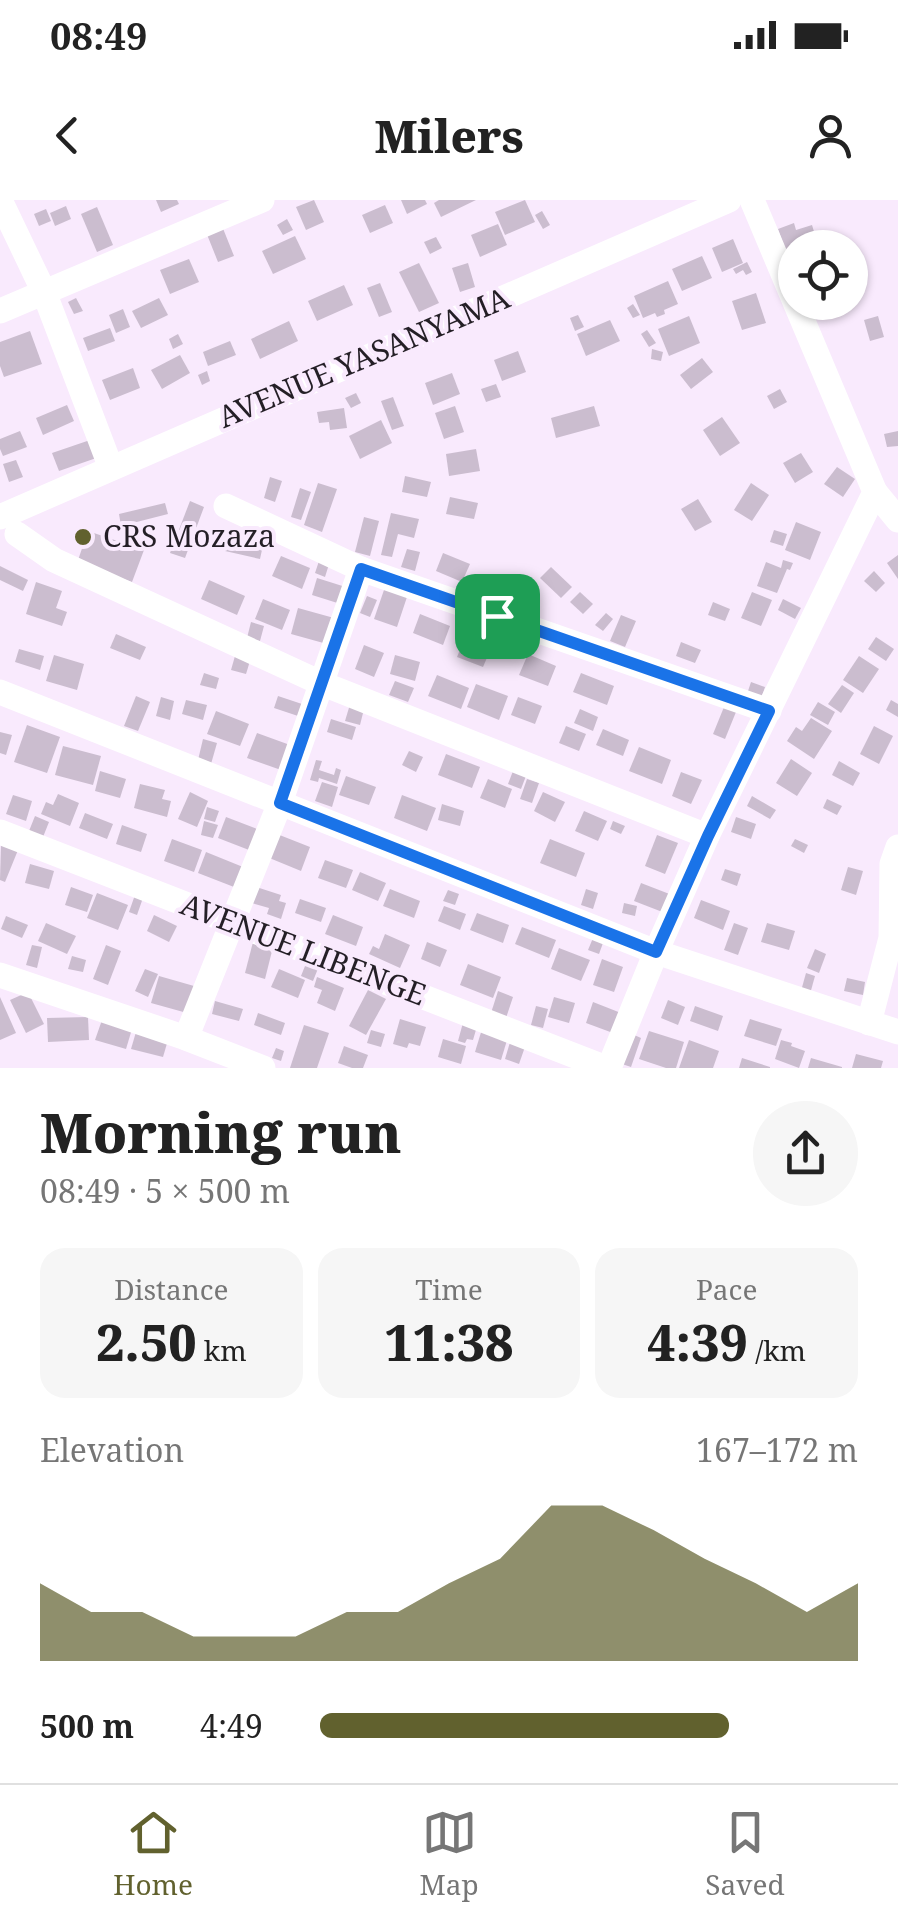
<!DOCTYPE html>
<meta charset="utf-8">
<style>
body{margin:0;font-family:"Noto Serif",serif;background:#f6f6f6;color:#222;height:100vh;display:flex;flex-direction:column;font-size:38px;white-space:nowrap}
*{box-sizing:border-box;margin:0}
p{font-size:32px;color:#767676}
.icon{flex:none;width:55px;height:55px;fill:none;stroke:currentColor;stroke-width:2;stroke-linecap:round;stroke-linejoin:round}
.map{position:relative;height:868px;overflow:hidden}
.drawer{display:flex;flex-direction:column;background:#fff;flex:1}
.drawer>*{flex:none}
.buttons{position:absolute;left:778px;top:30px;display:grid;gap:20px}
.buttons a{display:grid;place-items:center;width:90px;height:90px;border-radius:50%;background:#fff;box-shadow:0 2px 8px #0004;font-size:50px}
.pin{position:absolute;display:grid;place-items:center;width:85px;height:85px;color:#fff;margin:-42px;border-radius:20px;box-shadow:0 5px 15px #0006}
.round{display:grid;place-items:center;flex:none;width:105px;height:105px;border-radius:52px;background:#f6f6f6}
.overview{display:flex;align-items:center;justify-content:space-between;height:170px;padding:0 40px}
h1{font-size:55px;font-weight:800;line-height:75px}
.metrics{display:grid;grid-template-columns:repeat(3,1fr);gap:15px;height:170px;padding:10px 40px}
.metrics div{display:grid;align-content:center;border-radius:25px;background:#f6f6f6;text-align:center}
.metrics b{font-size:50px;font-weight:800}
.metrics small{font-size:28px;font-weight:400}
.metrics p{font-size:28px}
.chart{height:280px;padding:20px 40px}
.chart p{display:flex;justify-content:space-between}
.chart svg{width:100%;height:180px;margin-top:10px;fill:#61612e;opacity:.7}
ul{padding:0 40px;list-style:none;font-size:32px}
li{display:grid;grid-template-columns:160px 120px 1fr;align-items:center;height:75px}
li i{height:25px;border-radius:12px;background:#61612e}
.status{display:flex;justify-content:space-between;align-items:center;height:70px;padding:0 50px;background:#fff;direction:ltr}
.status svg{height:28px;fill:currentColor}
header{display:flex;justify-content:space-between;align-items:center;height:130px;padding:0 40px;background:#fff;font-size:45px;font-weight:800}
.dock{display:flex;justify-content:space-around;align-items:center;height:140px;border-top:2px solid #e0e0e0;background:#fff;font-size:28px;color:#767676}
.dock a{display:grid;justify-items:center;gap:5px}
.dock .on{color:#61612e}
.map>svg:first-child{display:block}
</style>
<div class="status"><b>08:49</b><svg viewBox="0 0 49 12"><path d="M0 12V9h3v3zM5 12V6h3v6zM10 12V3h3v9zM15 12V0h3v12zM26 1h20v11H26zM47 4h2v5h-2z"/></svg></div>
<header><svg class="icon" aria-label="back" viewBox="0 0 24 24"><path d="M15 5l-7 7 7 7"/></svg>Milers<svg class="icon" aria-label="person" viewBox="0 0 24 24"><circle cx="12" cy="8" r="4"/><path d="M4 21q1-7 8-7t8 7"/></svg></header>
<div class="map">
<svg width="898" height="868" viewBox="0 0 898 868">
<rect width="100%" height="100%" fill="#f9eafd"/>
<!-- building -->
<g fill="#cbbdcf">
<path d="M156,0H177L179,4L161,12Z"/>
<path d="M314,0L324,22L306,30L296,7Z"/>
<path d="M401,0H425L427,4L407,14Z"/>
<path d="M439,0H476L441,17L434,3Z"/>
<path d="M525,0L535,22L505,35L495,12Z"/>
<path d="M385,5L393,23L370,33L362,15Z"/>
<path d="M66,6L71,19L55,26L50,13Z"/>
<path d="M97,7L113,45L97,52L81,14Z"/>
<path d="M46,9L51,21L39,26L34,14Z"/>
<path d="M542,11L550,25L543,29L535,15Z"/>
<path d="M287,19L293,30L283,35L277,25Z"/>
<path d="M794,23L796,30L812,25L819,48H795V56L788,58L778,29Z"/>
<path d="M498,24L507,45L480,57L471,35Z"/>
<path d="M222,26L234,56L218,62L206,32Z"/>
<path d="M295,36L306,59L273,74L262,51Z"/>
<path d="M436,37L442,48L430,54L424,42Z"/>
<path d="M733,39L743,63L722,72L712,48Z"/>
<path d="M702,56L712,78L682,91L672,69Z"/>
<path d="M189,59L199,82L170,94L160,70Z"/>
<path d="M747,62L752,72L746,75L743,70L736,74L733,69Z"/>
<path d="M419,63L439,103L419,112L399,72Z"/>
<path d="M468,63L475,87L460,92L452,68Z"/>
<path d="M668,81L678,104L664,110L665,114L657,117L655,113L643,118L634,96Z"/>
<path d="M380,83L392,112L379,117L367,88Z"/>
<path d="M344,85L353,105L317,121L308,101Z"/>
<path d="M756,93L766,123L742,130L732,101Z"/>
<path d="M76,98L83,111L74,114L68,102Z"/>
<path d="M159,98L168,115L141,128L132,111Z"/>
<path d="M633,104L640,115L633,118L627,108Z"/>
<path d="M123,109L130,127L116,133L109,115Z"/>
<path d="M578,115L584,127L575,131L570,118Z"/>
<path d="M689,116L700,143L669,156L658,129Z"/>
<path d="M878,116L884,137L870,141L864,120Z"/>
<path d="M610,120L620,141L586,156L577,134Z"/>
<path d="M289,121L298,141L260,159L251,139Z"/>
<path d="M110,128L115,141L88,151L83,138Z"/>
<path d="M647,130L656,143L649,147L641,134Z"/>
<path d="M30,131L42,164L4,177L0,166V142Z"/>
<path d="M178,134L183,144L173,149L169,139Z"/>
<path d="M230,141L236,155L208,166L203,152Z"/>
<path d="M652,149L663,152L661,161L651,159Z"/>
<path d="M518,151L526,172L502,181L494,160Z"/>
<path d="M180,155L190,173L162,189L151,170Z"/>
<path d="M702,158L713,172L691,189L680,175Z"/>
<path d="M133,168L140,188L110,200L102,180Z"/>
<path d="M207,171L210,181L202,185L198,175Z"/>
<path d="M452,173L460,194L433,205L425,183Z"/>
<path d="M496,184L501,197L486,202L481,189Z"/>
<path d="M780,189L787,202L774,209L767,196Z"/>
<path d="M356,193L361,203L351,208L345,198Z"/>
<path d="M393,197L404,226L392,230L381,201Z"/>
<path d="M67,205L74,221L43,235L36,218Z"/>
<path d="M455,206L464,232L444,239L435,213Z"/>
<path d="M594,206L600,226L556,238L551,218Z"/>
<path d="M344,208L347,228L330,230L329,222L319,223L317,212Z"/>
<path d="M722,217L740,243L720,256L703,230Z"/>
<path d="M381,220L392,243L360,259L349,236Z"/>
<path d="M20,231L27,247L3,256L0,249V239Z"/>
<path d="M898,231V246L887,247L884,234Z"/>
<path d="M96,238L102,256L59,271L52,253Z"/>
<path d="M476,249L480,271L449,276L446,254Z"/>
<path d="M801,253L813,272L795,283L783,263Z"/>
<path d="M16,260L23,277L9,282L3,264Z"/>
<path d="M837,267L855,279L843,297L824,284Z"/>
<path d="M405,276L431,282L427,297L402,292Z"/>
<path d="M270,277L282,281L275,302L264,298Z"/>
<path d="M318,283L337,289L322,332L304,325Z"/>
<path d="M751,283L769,295L752,321L734,310Z"/>
<path d="M300,288L311,292L301,320L291,317Z"/>
<path d="M450,297L478,303L474,319L446,314Z"/>
<path d="M698,299L712,322L695,331L681,309Z"/>
<path d="M190,301L204,307L185,358L170,353Z"/>
<path d="M165,303L168,314L121,326L119,314Z"/>
<path d="M391,313L419,319L414,338L398,334L392,357L381,355Z"/>
<path d="M364,317L379,321L370,356L355,352Z"/>
<path d="M796,322L821,332L810,360L785,350Z"/>
<path d="M774,330L787,334L783,346L770,342Z"/>
<path d="M88,331L144,350L132,382L77,363Z"/>
<path d="M251,333L265,336L260,359L225,351L228,337L248,342Z"/>
<path d="M407,349L420,352L415,371L401,367Z"/>
<path d="M443,353L470,364L462,382L436,371Z"/>
<path d="M321,355L331,358L325,377L315,373Z"/>
<path d="M898,355V379L887,363Z"/>
<path d="M281,356L310,368L302,389L272,376Z"/>
<path d="M783,360L793,363L790,370L787,369L777,393L757,386L766,362L781,368Z"/>
<path d="M0,366L28,380L23,391L0,380Z"/>
<path d="M551,367L572,387L561,398L540,378Z"/>
<path d="M874,371L885,383L876,392L864,381Z"/>
<path d="M317,378L352,389L347,406L312,395Z"/>
<path d="M508,379L517,381L512,399L503,396Z"/>
<path d="M209,380L245,396L237,415L201,399Z"/>
<path d="M36,382L62,391L56,408L67,412L62,426L26,414Z"/>
<path d="M385,387L408,394L397,427L374,419Z"/>
<path d="M580,392L593,404L583,414L570,402Z"/>
<path d="M752,392L772,400L761,426L741,418Z"/>
<path d="M367,396L377,400L370,417L360,413Z"/>
<path d="M263,399L290,410L282,430L255,419Z"/>
<path d="M783,399L801,408L795,419L778,410Z"/>
<path d="M713,402L730,409L725,421L708,415Z"/>
<path d="M298,408L334,418L327,444L291,434Z"/>
<path d="M606,413L613,419L603,431L595,425Z"/>
<path d="M420,414L450,426L443,445L413,433Z"/>
<path d="M621,415L636,421L625,447L610,441Z"/>
<path d="M251,422L264,426L260,441L247,438Z"/>
<path d="M116,434L146,447L140,460L110,448Z"/>
<path d="M466,435L492,446L483,467L457,457Z"/>
<path d="M876,437L894,449L886,461L868,449Z"/>
<path d="M681,442L701,450L695,463L676,456Z"/>
<path d="M364,445L384,453L374,477L355,469Z"/>
<path d="M19,449L44,456L40,470L15,462Z"/>
<path d="M528,454L556,466L548,486L519,475Z"/>
<path d="M54,455L84,464L77,490L46,481Z"/>
<path d="M395,455L420,462L415,481L390,474Z"/>
<path d="M235,456L250,461L246,474L231,470Z"/>
<path d="M859,456L879,469L863,493L843,480Z"/>
<path d="M204,473L219,478L216,489L200,485Z"/>
<path d="M581,473L614,486L607,505L573,492Z"/>
<path d="M437,475L469,488L461,509L428,496Z"/>
<path d="M395,481L414,488L408,502L389,495Z"/>
<path d="M751,482L765,487L760,502L746,497Z"/>
<path d="M476,484L508,496L499,520L467,507Z"/>
<path d="M842,485L854,493L841,513L828,504Z"/>
<path d="M136,496L150,502L138,531L124,526Z"/>
<path d="M278,496L308,506L304,518L274,508Z"/>
<path d="M161,497L174,501L170,520L156,516Z"/>
<path d="M518,497L542,506L535,524L511,515Z"/>
<path d="M186,500L207,505L203,520L182,514Z"/>
<path d="M891,500L898,504V517L886,510Z"/>
<path d="M351,501L365,505L360,525L345,521Z"/>
<path d="M818,502L835,512L828,525L810,515Z"/>
<path d="M724,507L736,512L725,539L713,534Z"/>
<path d="M580,509L598,517L593,531L574,523Z"/>
<path d="M216,511L249,524L240,546L207,534Z"/>
<path d="M811,518L832,531L814,559L787,541L796,527L802,531Z"/>
<path d="M331,519L356,527L352,540L327,532Z"/>
<path d="M27,525L60,537L47,573L14,562Z"/>
<path d="M566,526L586,534L579,551L559,543Z"/>
<path d="M874,526L893,536L879,564L860,554Z"/>
<path d="M603,529L629,540L623,556L596,545Z"/>
<path d="M0,532L12,535L6,555L0,553Z"/>
<path d="M257,533L290,545L281,570L247,558Z"/>
<path d="M203,539L217,543L211,564L198,560Z"/>
<path d="M63,546L101,556L93,585L55,575Z"/>
<path d="M639,547L671,560L662,584L629,571Z"/>
<path d="M409,551L423,557L416,572L402,565Z"/>
<path d="M446,554L480,567L472,588L438,575Z"/>
<path d="M791,559L812,573L797,596L776,583Z"/>
<path d="M316,560L322,561L319,570L334,575L336,568L341,570L337,584L319,578L318,582L310,580Z"/>
<path d="M839,561L860,573L853,586L832,575Z"/>
<path d="M100,571L126,579L120,598L95,591Z"/>
<path d="M513,571L526,576L521,589L508,584Z"/>
<path d="M681,572L702,580L691,604L672,596Z"/>
<path d="M346,576L376,587L369,605L339,595Z"/>
<path d="M488,579L512,589L505,608L480,598Z"/>
<path d="M527,579L539,583L532,603L520,599Z"/>
<path d="M322,582L338,587L332,607L315,601Z"/>
<path d="M140,584L165,590L162,599L171,601L167,617L134,608Z"/>
<path d="M190,592L208,601L197,627L178,619Z"/>
<path d="M543,592L565,602L555,622L534,611Z"/>
<path d="M58,594L79,603L70,626L41,614L46,602L53,605Z"/>
<path d="M13,595L32,601L26,621L6,614Z"/>
<path d="M402,595L436,608L427,631L394,618Z"/>
<path d="M752,596L776,610L770,619L747,606Z"/>
<path d="M827,599L842,606L837,615L823,608Z"/>
<path d="M442,604L464,611L460,626L438,620Z"/>
<path d="M207,607L219,611L215,622L204,619Z"/>
<path d="M584,611L607,621L598,641L575,631Z"/>
<path d="M85,613L113,624L107,639L79,628Z"/>
<path d="M35,616L49,622L41,642L27,636Z"/>
<path d="M226,617L257,629L249,650L218,638Z"/>
<path d="M736,617L756,624L751,639L731,632Z"/>
<path d="M204,621L218,625L213,638L201,635Z"/>
<path d="M613,621L625,626L621,634L610,629Z"/>
<path d="M122,625L147,634L141,652L116,644Z"/>
<path d="M277,634L310,647L301,671L267,657Z"/>
<path d="M657,635L678,643L665,674L645,666Z"/>
<path d="M172,639L202,650L194,672L164,661Z"/>
<path d="M550,639L585,653L576,677L540,663Z"/>
<path d="M795,639L808,645L804,653L791,646Z"/>
<path d="M1,644L18,650L5,682L0,680Z"/>
<path d="M206,652L243,667L234,687L198,673Z"/>
<path d="M325,660L353,670L346,688L318,678Z"/>
<path d="M30,664L54,671L49,689L25,683Z"/>
<path d="M848,667L863,671L856,695L841,690Z"/>
<path d="M725,669L741,674L737,686L721,680Z"/>
<path d="M360,672L386,683L378,701L352,690Z"/>
<path d="M641,683L672,695L665,713L634,701Z"/>
<path d="M253,686L281,695L279,701L286,703L281,719L267,714L269,708L248,702Z"/>
<path d="M71,687L93,695L87,712L65,705Z"/>
<path d="M390,689L420,701L414,718L383,706Z"/>
<path d="M586,689L598,693L593,709L581,705Z"/>
<path d="M448,690L459,694L455,705L443,701Z"/>
<path d="M136,692L144,695L137,715L129,712Z"/>
<path d="M97,693L128,705L118,730L87,718Z"/>
<path d="M300,699L326,708L321,722L295,713Z"/>
<path d="M701,700L730,711L723,730L694,718Z"/>
<path d="M624,703L637,706L635,716L622,713Z"/>
<path d="M444,706L466,714L460,730L438,721Z"/>
<path d="M477,713L509,725L503,743L470,730Z"/>
<path d="M154,715L177,726L169,742L147,731Z"/>
<path d="M333,715L363,727L356,746L325,734Z"/>
<path d="M6,716L28,725L22,738L1,729Z"/>
<path d="M46,723L76,736L67,754L38,741Z"/>
<path d="M734,723L748,728L738,755L724,750Z"/>
<path d="M767,723L795,731L789,750L761,742Z"/>
<path d="M522,727L556,740L549,758L515,744Z"/>
<path d="M385,734L410,745L400,768L369,754L373,746L379,749Z"/>
<path d="M593,738L603,743L599,754L588,750Z"/>
<path d="M253,742L273,747L265,779L245,773Z"/>
<path d="M427,742L447,750L440,767L421,759Z"/>
<path d="M32,745L42,747L37,768L26,765Z"/>
<path d="M106,745L121,751L108,785L93,779Z"/>
<path d="M559,748L590,760L581,781L551,769Z"/>
<path d="M815,749L826,754L819,773L807,768Z"/>
<path d="M72,756L86,760L83,772L68,769Z"/>
<path d="M602,759L623,767L614,792L593,785Z"/>
<path d="M307,761L319,766L313,781L301,776Z"/>
<path d="M468,764L501,777L493,798L460,785Z"/>
<path d="M145,769L158,774L148,797L135,791Z"/>
<path d="M279,769L305,780L298,798L271,787Z"/>
<path d="M806,773L815,776L810,794L801,791Z"/>
<path d="M159,776L194,786L187,813L151,803Z"/>
<path d="M317,777L344,788L335,811L317,803L322,790L314,787Z"/>
<path d="M847,778L865,782L863,795L844,791Z"/>
<path d="M368,790L386,799L366,835L349,826Z"/>
<path d="M498,791L513,797L506,818L491,813Z"/>
<path d="M28,792L44,824L26,833L10,800Z"/>
<path d="M0,797L16,833L0,840Z"/>
<path d="M554,797L575,803L569,823L548,817Z"/>
<path d="M668,800L685,807L678,825L661,818Z"/>
<path d="M215,801L243,809L239,821L212,814Z"/>
<path d="M593,802L621,813L613,833L586,823Z"/>
<path d="M536,806L548,809L543,828L531,825Z"/>
<path d="M695,806L723,816L718,831L690,821Z"/>
<path d="M258,813L285,823L281,835L254,825Z"/>
<path d="M88,817L89,840L48,842L47,818Z"/>
<path d="M400,819L426,827L420,846L409,843L407,848L393,844Z"/>
<path d="M464,819L478,823L473,840L467,839L465,843L458,841Z"/>
<path d="M750,819L782,829L776,846L744,836Z"/>
<path d="M102,820L132,829L126,849L95,840Z"/>
<path d="M304,825L329,833L317,868H290Z"/>
<path d="M482,829L508,837L501,860L475,852Z"/>
<path d="M371,830L385,834L381,847L367,843Z"/>
<path d="M649,831L684,842L676,868H666L639,859Z"/>
<path d="M136,832L168,840L163,857L131,849Z"/>
<path d="M632,834L641,838L631,867L622,864Z"/>
<path d="M443,839L466,846L461,864L438,857Z"/>
<path d="M511,839L526,844L519,864L505,859Z"/>
<path d="M689,840L719,851L713,868H679Z"/>
<path d="M781,840L792,843L791,846L805,851L799,868L775,859Z"/>
<path d="M344,846L368,855L363,868H352L338,863Z"/>
<path d="M276,848L284,851L281,861L272,858Z"/>
<path d="M856,854L883,861L881,868H852Z"/>
<path d="M742,858L770,867V868H739Z"/>
<path d="M811,858L842,867V868H808Z"/>
</g>
<g fill="none" stroke-linecap="round" stroke-linejoin="round">
<!-- minor -->
<g stroke="#fff" stroke-width="25">
<path d="M0,0L44,92L111,268"/>
<path d="M0,111L262,0"/>
<path d="M875,292L898,320"/>
<path d="M226,306L361,369L769,511"/>
<path d="M0,317L729,0"/>
<path d="M17,334L54,360L323,484L707,636"/>
<path d="M0,492L656,752L898,832"/>
<path d="M0,632L606,868"/>
<path d="M0,775L186,838L263,868"/>
<path d="M869,823L891,738L892,664L898,647"/>
<path d="M186,838L280,603L361,369"/>
<path d="M609,868L656,752L707,636L875,292L752,0"/>
</g>
</g>
<g fill="none" stroke-linecap="round" stroke-linejoin="round">
<defs>
<path id="route" d="M361,369L769,511L708,636L656,752L280,603Z"/>
</defs>
<!-- route casing -->
<use href="#route" stroke="#fff" stroke-width="20"/>
<!-- route -->
<use href="#route" stroke="#1a73e8" stroke-width="12"/>
</g>
<!-- markers -->
<circle fill="#61612e" stroke="#f9eafd" stroke-width="4" cx="83" cy="337" r="10"/>
<g text-anchor="middle" stroke-width="8" stroke-linejoin="round" paint-order="stroke">
<!-- street labels -->
<g font-size="30" fill="#241f26" stroke="#f9eafd">
<text transform="translate(364 158) rotate(-23)" y="10">AVENUE YASANYAMA</text>
<text transform="translate(303 750) rotate(21)" y="10">AVENUE LIBENGE</text>
</g>
<!-- poi labels -->
<g font-size="30" fill="#241f26" stroke="#f9eafd" text-anchor="start">
<text x="103" y="347">CRS Mozaza</text>
</g>
</g>
</svg>
<div class="buttons">
<a><svg class="icon" aria-label="locate" viewBox="0 0 24 24"><circle cx="12" cy="12" r="6"/><path d="M12 2v4M12 18v4M2 12h4M18 12h4"/></svg></a>
</div>
<div class="pin" style="left:497px;top:416px;background:#1e9e55"><svg class="icon" aria-label="arrive" viewBox="0 0 24 24"><path d="M6 21V4h12l-3 4 3 4H6"/></svg></div>
</div>
<section class="drawer">
<div class="overview"><div><h1>Morning run</h1><p>08:49 · 5 × 500 m</p></div><a class="round"><svg class="icon" aria-label="share" viewBox="0 0 24 24"><path d="M12 15V3M7 8l5-5 5 5M5 13v7h14v-7"/></svg></a></div>
<div class="metrics">
<div><p>Distance</p><b>2.50<small> km</small></b></div>
<div><p>Time</p><b>11:38</b></div>
<div><p>Pace</p><b>4:39<small> /km</small></b></div>
</div>
<div class="chart"><p><span>Elevation</span>167–172 m</p>
<svg viewBox="0 0 160 44" preserveAspectRatio="none"><path d="M0 44V25L10 32L20 32L30 38L40 38L50 38L60 32L70 32L80 25L90 19L100 6L110 6L120 12L130 19L140 25L150 32L160 25V44z"/></svg>
</div>
<ul>
<li><b>500 m</b>4:49<i style="width:76%"></i></li>
</ul>
</section>
<nav class="dock">
<a class="on"><svg class="icon" aria-label="home" viewBox="0 0 24 24"><path d="M3 11l9-7 9 7M6 9v11h12V9"/></svg>Home</a>
<a><svg class="icon" aria-label="map" viewBox="0 0 24 24"><path d="M3 6l6-2 6 2 6-2v14l-6 2-6-2-6 2zM9 4v14M15 6v14"/></svg>Map</a>
<a><svg class="icon" aria-label="saved" viewBox="0 0 24 24"><path d="M7 4h10v16l-5-4-5 4z"/></svg>Saved</a>
</nav>
